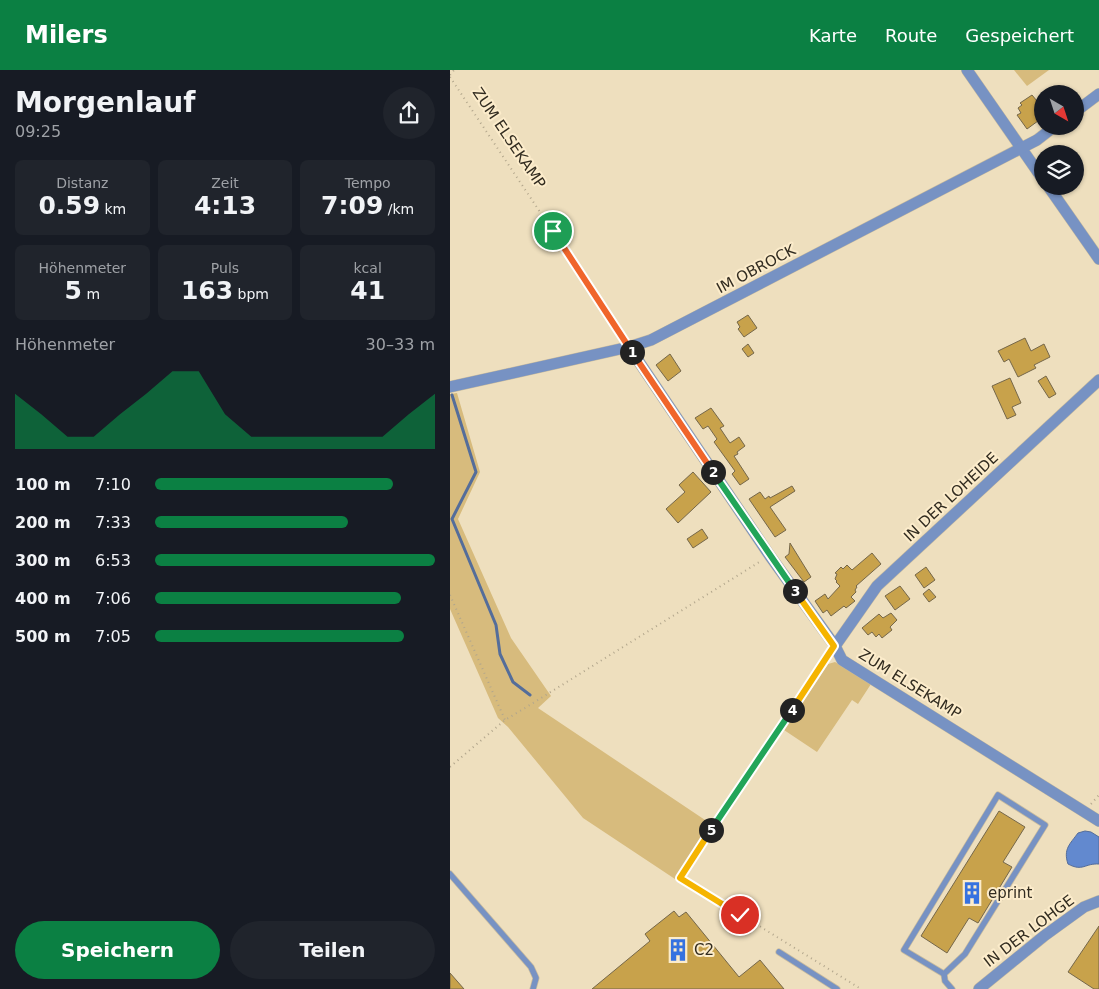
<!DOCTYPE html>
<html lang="de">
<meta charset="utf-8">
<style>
body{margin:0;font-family:"DejaVu Sans",sans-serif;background:#20242c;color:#f1f3f6;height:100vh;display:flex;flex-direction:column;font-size:19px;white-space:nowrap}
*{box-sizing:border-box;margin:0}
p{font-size:16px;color:#9ea1a6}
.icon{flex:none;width:28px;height:28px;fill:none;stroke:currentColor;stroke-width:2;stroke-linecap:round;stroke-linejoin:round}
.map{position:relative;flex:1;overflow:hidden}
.panel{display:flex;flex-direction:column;background:#171b24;width:450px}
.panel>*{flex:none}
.needle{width:32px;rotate:141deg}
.controls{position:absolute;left:584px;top:15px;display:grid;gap:10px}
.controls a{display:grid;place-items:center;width:50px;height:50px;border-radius:50%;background:#171b24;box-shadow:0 1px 4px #0004;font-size:25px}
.pin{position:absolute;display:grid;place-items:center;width:42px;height:42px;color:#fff;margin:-21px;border:2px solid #fff;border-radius:50%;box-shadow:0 1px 5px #0007}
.km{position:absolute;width:25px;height:25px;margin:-12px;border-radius:50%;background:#222;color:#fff;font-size:14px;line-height:25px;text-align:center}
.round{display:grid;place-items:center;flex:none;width:52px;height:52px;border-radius:26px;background:#20242c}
.overview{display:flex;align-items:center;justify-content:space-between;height:85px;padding:0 15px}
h1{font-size:28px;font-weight:700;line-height:38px}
.metrics{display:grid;grid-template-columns:repeat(3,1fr);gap:8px;height:85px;padding:5px 15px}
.metrics div{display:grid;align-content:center;border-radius:8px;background:#20242c;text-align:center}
.metrics b{font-size:25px;font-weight:700}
.metrics small{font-size:14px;font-weight:400}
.metrics p{font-size:14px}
.chart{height:140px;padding:10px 15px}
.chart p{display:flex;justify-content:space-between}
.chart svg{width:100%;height:90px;margin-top:5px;fill:#0b8043;opacity:.7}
.action{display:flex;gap:10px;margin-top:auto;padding:10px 15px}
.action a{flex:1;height:58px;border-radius:30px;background:#0b8043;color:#fff;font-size:20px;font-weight:700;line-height:58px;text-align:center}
.action a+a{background:#20242c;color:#f1f3f6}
ul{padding:0 15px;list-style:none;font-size:16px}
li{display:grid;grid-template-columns:80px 60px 1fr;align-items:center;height:38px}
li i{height:12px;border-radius:6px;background:#0b8043}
header{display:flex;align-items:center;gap:30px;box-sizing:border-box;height:70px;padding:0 25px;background:#0b8043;color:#fff}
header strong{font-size:24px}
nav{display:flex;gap:28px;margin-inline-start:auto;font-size:18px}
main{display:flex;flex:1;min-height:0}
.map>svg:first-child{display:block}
</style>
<header>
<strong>Milers</strong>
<nav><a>Karte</a><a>Route</a><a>Gespeichert</a></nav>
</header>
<main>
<section class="panel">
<div class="overview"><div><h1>Morgenlauf</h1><p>09:25</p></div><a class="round"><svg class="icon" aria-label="share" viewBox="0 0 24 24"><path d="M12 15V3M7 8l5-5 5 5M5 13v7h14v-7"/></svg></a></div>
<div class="metrics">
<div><p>Distanz</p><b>0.59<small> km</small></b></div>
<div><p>Zeit</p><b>4:13</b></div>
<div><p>Tempo</p><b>7:09<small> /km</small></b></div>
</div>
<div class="metrics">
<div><p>Höhenmeter</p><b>5<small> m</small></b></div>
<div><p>Puls</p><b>163<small> bpm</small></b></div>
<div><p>kcal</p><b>41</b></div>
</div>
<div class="chart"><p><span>Höhenmeter</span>30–33 m</p>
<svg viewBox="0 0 160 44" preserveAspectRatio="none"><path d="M0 44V17L10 27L20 38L30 38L40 27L50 17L60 6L70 6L80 27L90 38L100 38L110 38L120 38L130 38L140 38L150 27L160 17V44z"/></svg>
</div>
<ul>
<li><b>100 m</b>7:10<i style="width:85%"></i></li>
<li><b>200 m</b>7:33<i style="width:69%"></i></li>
<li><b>300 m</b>6:53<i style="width:100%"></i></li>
<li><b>400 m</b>7:06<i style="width:88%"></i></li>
<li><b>500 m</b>7:05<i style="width:89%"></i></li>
</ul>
<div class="action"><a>Speichern</a><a>Teilen</a></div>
</section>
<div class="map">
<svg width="649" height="919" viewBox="0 0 649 919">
<rect width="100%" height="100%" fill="#eedfbe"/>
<!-- green -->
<g fill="#d7bb7d">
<path d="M564,0H599L577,16Z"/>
<path d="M7,323L30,402L8,449L61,568L101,626L88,638L261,754L225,809L133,748L58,657L48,648L0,539V324Z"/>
<path d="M385,592L421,614L408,634L402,630L367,682L334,660L378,594Z"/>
</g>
<!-- water -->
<path fill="#6289cf" stroke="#546d9a" d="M635,761L641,762L649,767V794C635,793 633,802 618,794C613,779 620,774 628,763Z"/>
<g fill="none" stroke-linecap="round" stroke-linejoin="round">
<!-- stream -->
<path stroke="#546d9a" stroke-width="3" d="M2,325L26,402L2,449L46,555L50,584L63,612L80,625"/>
</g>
<!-- building -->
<g fill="#c8a24b" stroke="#75674a">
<path d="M582,25L587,31L592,27V48L577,59L567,45L571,43L568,38L572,35L570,33Z"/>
<path d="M298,245L307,258L294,267L288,259L290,257L287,252Z"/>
<path d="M575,268L581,281L594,274L600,287L584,295L586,298L568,307L559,289L554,292L548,281Z"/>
<path d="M298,274L304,283L298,287L292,279Z"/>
<path d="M220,284L231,301L218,311L206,295Z"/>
<path d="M596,306L606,324L599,328L588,311Z"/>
<path d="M560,308L571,333L562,337L566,345L557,349L542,316Z"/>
<path d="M261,338L274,356L270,358L280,373L289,367L295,376L287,382L288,384L284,386L299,409L290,415L282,404L285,401L264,372L267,369L258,356L253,359L245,348Z"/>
<path d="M243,402L261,422L228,453L216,439L235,422L229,415Z"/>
<path d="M342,416L345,421L320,437L336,460L325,467L299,429L310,422L315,429L319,426L320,428Z"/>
<path d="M252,459L258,468L243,478L237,469Z"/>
<path d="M340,473L361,507L354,512L335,487L339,484Z"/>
<path d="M422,483L431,494L406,516L407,517L405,520L406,522L401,527L405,531L396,538L394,536L381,546L377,540L373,543L365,531L375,524L378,529L390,516L386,512L387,511L385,509L387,504L385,503L391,497L393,499L397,495L402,500Z"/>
<path d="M476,497L485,510L474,518L465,505Z"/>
<path d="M450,516L460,529L445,540L435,526Z"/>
<path d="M479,519L486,527L479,532L473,524Z"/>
<path d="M441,543L447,550L440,557L442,560L432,568L429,564L426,567L422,562L418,565L412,558L429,544L433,548Z"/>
<path d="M549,741L575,757L553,792L562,797L528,853L519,848L497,883L471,866Z"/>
<path d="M224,841L229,847L236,842L289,907L310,890L334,919H142L200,871L195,864Z"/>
<path d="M649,856V919H644L618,902Z"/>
<path d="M0,903L14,919H0Z"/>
</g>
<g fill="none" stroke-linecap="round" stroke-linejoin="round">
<defs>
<g id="service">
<path d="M548,725L595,755L515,884L494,904L454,880Z"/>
<path d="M0,804L81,897L86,908L83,919"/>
<path d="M329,882L387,919"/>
<path d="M494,904L495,911L502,919"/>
</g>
<g id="minor">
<path d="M517,0L592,108"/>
<path d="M625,42L649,24"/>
<path d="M598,116L649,189"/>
<path d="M179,277L320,486L385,576L392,590L649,751"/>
<path d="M0,317L179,277L201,270L587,70L605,56"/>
<path d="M385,576L427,516L649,310"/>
<path d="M529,919L594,866L634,837L649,831"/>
</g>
</defs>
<!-- service casing -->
<use href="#service" stroke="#c8bb9e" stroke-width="7"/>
<!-- minor casing -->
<use href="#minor" stroke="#c8bb9e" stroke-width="12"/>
<!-- path -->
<g stroke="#b2a68c" stroke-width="2" stroke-dasharray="1 4" stroke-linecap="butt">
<path d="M0,5L4,0"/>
<path d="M0,7L174,268"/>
<path d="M0,525L55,650"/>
<path d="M378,586L230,807L411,919"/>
<path d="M0,697L55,650L75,638L311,491"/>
<path d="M641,734L649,725"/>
</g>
<!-- service -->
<use href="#service" stroke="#7792c3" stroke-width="5.5"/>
<!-- minor -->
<use href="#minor" stroke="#7792c3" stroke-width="11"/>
</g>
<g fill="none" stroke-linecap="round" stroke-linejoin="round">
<defs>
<path id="split-1" d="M103,161L182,282"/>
<path id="split-2" d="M182,282L263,402"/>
<path id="split-3" d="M263,402L345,521"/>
<path id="split-4" d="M342,640L384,576L345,521"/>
<path id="split-5" d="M261,760L342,640"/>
<path id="split-6" d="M261,760L230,808L290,845"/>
</defs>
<!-- split-1 casing -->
<use href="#split-1" stroke="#fff" stroke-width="10"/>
<!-- split-2 casing -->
<use href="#split-2" stroke="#fff" stroke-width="10"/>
<!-- split-3 casing -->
<use href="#split-3" stroke="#fff" stroke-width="10"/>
<!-- split-4 casing -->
<use href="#split-4" stroke="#fff" stroke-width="10"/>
<!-- split-5 casing -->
<use href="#split-5" stroke="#fff" stroke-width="10"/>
<!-- split-6 casing -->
<use href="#split-6" stroke="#fff" stroke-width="10"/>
<!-- split-1 -->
<use href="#split-1" stroke="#f0652b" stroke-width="6"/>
<!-- split-2 -->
<use href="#split-2" stroke="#f0652b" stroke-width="6"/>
<!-- split-3 -->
<use href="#split-3" stroke="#22a559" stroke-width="6"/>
<!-- split-4 -->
<use href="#split-4" stroke="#f5b400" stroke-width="6"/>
<!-- split-5 -->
<use href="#split-5" stroke="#22a559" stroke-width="6"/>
<!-- split-6 -->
<use href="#split-6" stroke="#f5b400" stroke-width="6"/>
</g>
<!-- icons -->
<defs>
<symbol id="building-bare" viewBox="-9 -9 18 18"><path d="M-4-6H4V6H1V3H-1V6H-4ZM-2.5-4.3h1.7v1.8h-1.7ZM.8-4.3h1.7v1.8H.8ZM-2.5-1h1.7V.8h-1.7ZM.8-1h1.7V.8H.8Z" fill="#3672e0" stroke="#fceccb" stroke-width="2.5" paint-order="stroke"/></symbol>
</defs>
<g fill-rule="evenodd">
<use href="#building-bare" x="506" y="807" width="32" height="32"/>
<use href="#building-bare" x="212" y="864" width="32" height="32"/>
</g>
<g text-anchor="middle" stroke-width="4" stroke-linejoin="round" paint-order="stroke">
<!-- street labels -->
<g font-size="15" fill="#322c20" stroke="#fceccb">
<text transform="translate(59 68) rotate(56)" y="5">ZUM ELSEKAMP</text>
<text transform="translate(306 199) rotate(-28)" y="5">IM OBROCK</text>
<text transform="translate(501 427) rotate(-43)" y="5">IN DER LOHEIDE</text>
<text transform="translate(460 614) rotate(32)" y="5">ZUM ELSEKAMP</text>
<text transform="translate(579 861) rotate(-37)" y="5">IN DER LOHGE</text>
</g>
<!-- poi labels -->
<g font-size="15" fill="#322c20" stroke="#fceccb" text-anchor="start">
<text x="538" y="828">eprint</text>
<text x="244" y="885">C2</text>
</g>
</g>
</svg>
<div class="controls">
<a><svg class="needle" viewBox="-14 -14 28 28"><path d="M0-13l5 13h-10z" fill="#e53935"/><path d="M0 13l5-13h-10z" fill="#9ea1a6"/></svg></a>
<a><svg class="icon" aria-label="layers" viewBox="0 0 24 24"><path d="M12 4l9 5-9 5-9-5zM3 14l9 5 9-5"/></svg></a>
</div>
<div class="pin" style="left:103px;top:161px;background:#1e9e55"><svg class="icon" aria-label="arrive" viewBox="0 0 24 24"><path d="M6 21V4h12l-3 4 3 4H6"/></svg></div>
<div class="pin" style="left:290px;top:845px;background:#d93025"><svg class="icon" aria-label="check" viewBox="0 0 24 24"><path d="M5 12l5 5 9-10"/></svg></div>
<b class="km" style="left:182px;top:282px">1</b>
<b class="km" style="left:263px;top:402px">2</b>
<b class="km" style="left:345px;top:521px">3</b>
<b class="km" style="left:342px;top:640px">4</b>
<b class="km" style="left:261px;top:760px">5</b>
</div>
</main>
